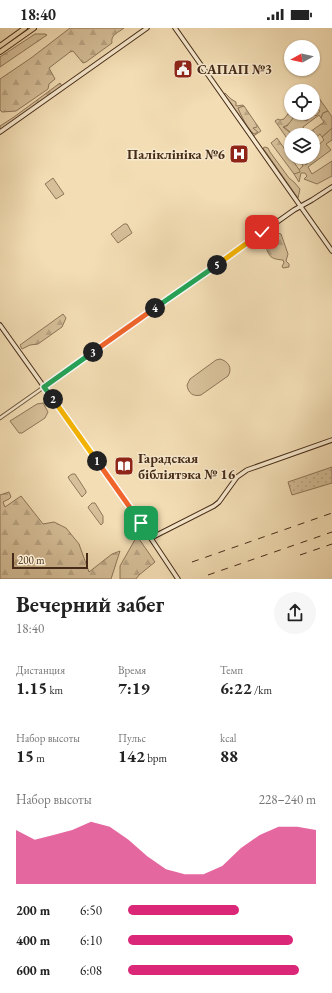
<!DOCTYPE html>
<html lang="ru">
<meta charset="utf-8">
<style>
body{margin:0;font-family:"EB Garamond",serif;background:#f6f6f6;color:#222;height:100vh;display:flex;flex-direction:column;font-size:15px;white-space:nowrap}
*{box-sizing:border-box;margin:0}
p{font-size:13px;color:#767676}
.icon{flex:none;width:22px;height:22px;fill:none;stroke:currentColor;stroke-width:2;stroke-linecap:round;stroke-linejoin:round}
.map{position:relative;height:551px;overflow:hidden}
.details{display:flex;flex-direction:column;background:#fff;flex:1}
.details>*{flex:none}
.needle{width:26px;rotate:262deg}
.controls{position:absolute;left:284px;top:12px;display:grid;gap:8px}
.controls a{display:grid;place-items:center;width:36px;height:36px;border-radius:50%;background:#fff;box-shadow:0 1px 3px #0004;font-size:20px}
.scale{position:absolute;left:12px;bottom:10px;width:76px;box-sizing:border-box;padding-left:4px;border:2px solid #462b18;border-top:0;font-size:11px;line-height:14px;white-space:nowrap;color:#462b18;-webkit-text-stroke:3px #f7e9ce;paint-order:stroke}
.pin{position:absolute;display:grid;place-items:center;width:34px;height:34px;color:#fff;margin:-17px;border-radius:8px;box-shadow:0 2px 6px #0006}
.km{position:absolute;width:20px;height:20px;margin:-10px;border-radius:50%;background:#222;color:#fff;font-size:11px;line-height:20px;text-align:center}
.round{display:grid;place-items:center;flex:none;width:42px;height:42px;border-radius:21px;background:#f6f6f6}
.summary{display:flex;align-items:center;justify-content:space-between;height:68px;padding:0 16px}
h1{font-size:22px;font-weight:700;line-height:30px}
.figures{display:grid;grid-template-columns:repeat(3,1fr);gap:6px;height:68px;padding:4px 16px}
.figures div{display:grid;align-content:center}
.figures b{font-size:17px;font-weight:700}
.figures small{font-size:11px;font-weight:400}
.figures p{font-size:11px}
.chart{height:112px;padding:8px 16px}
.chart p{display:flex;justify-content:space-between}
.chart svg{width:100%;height:72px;margin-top:4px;fill:#db2777;opacity:.7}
ul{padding:0 16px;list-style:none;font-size:13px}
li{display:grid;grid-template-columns:64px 48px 1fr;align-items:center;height:30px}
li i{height:10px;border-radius:5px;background:#db2777}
.status{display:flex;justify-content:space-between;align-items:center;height:28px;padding:0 20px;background:#fff;direction:ltr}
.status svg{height:11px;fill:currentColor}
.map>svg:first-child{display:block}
</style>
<div class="status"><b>18:40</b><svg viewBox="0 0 49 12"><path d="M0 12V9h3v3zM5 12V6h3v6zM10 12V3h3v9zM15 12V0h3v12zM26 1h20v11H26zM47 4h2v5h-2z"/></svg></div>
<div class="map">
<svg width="332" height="551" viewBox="0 0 332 551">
<defs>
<pattern id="forest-firs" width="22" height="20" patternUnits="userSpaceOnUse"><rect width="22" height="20" fill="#d6bf99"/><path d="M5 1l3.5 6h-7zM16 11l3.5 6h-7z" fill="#b9a483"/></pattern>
<pattern id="garden-dots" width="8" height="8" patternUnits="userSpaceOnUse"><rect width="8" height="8" fill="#d6bf99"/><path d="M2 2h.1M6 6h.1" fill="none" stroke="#b9a483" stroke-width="1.8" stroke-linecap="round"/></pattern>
</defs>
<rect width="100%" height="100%" fill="#f3ddb4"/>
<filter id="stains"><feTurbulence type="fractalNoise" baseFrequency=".005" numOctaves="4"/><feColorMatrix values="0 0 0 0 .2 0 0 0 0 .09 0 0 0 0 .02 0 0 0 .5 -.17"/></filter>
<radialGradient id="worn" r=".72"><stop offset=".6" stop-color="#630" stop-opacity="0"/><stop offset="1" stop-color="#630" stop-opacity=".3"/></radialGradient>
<!-- green -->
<g fill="#d6bf99" stroke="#8e7558">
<path d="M225,65L231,71L236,74V78L243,77L244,78L238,80L245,95L249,99L252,105L257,104L253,100L257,97L261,103L252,109L232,81L233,78L229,73L226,72L222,67Z"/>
<path d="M313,66H316L328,83L323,85L321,90L319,87L303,99L307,106H292L283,98H287L296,85H304L302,91L307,93L310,86L313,85L316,88L320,83L313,77L314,71Z"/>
<path d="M332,100V112L326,116L331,122L308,139L312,146L332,133V148L317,156L304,151L307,148L305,145H301L299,154L294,146L303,138L302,136L304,135L306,137L310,129H313V115L316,119L324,112L322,109Z"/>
<path d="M265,119L268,120L270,124L289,150L294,154L300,161L298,170L263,120Z"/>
<path d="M53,150L64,166L56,171L45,156Z"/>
<path d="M124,196H127L132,205L118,215L111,206Z"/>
<path d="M220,331C228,333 233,340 228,348L201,367C193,369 188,365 187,357L190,351L216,332Z"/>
<path d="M43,375L48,384L45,390L22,405H19L10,393L37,376Z"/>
<path d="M72,446H75L86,463V465L82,469L69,451L68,449Z"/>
<path d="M92,475H95L103,488V495L101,497L89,481L88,479Z"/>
</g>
<!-- forest -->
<g fill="url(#forest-firs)" stroke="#8e7558">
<path d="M70,0H124C119,4 110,7 112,15L86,34L83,35L73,23L70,24L49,40L55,51L49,56L48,61L16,83L2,84L0,82V51L31,30Z"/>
<path d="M35,6H45L47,7L0,39V29Z"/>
<path d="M60,55L62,58L0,102V98L14,89Z"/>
<path d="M244,78L257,97V99L253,100L258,104L254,106C248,101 241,88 238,80Z"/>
<path d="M291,82V85H296C292,91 290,97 283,99L292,106H307L324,94L321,90L323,85L328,83L332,89V100L322,109L320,106L313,112V107H291V116L275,93L278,91L280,92L284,91Z"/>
<path d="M277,110L300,143V144L294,146L271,115Z"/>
<path d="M275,204L281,206L288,226L286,233L289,236V239L283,240L282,238L284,235L283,232C266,231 270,225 263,214H269L271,209Z"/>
<path d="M63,286L66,290L62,299L38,316L30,317L22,321L20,317Z"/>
<path d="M9,464L11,469L9,471L3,474L5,479L21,468L43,496L54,494L66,500L79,516L89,544L112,526L120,523L111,551H0V467Z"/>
<path d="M137,508L155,534L139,547L136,551H120V538Z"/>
</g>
<!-- garden -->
<path fill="url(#garden-dots)" stroke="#8e7558" d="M332,439V455L292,467L288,454Z"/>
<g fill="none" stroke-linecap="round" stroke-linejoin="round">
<defs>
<path id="street" d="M0,390L44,359"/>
<g id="secondary">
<path d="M175,0L332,223"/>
<path d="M0,104L147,0"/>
<path d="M0,297L138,491L178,551"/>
<path d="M44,359L294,182L312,172L332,159"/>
<path d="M151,510L214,478L219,474L237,449L247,442L332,412"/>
</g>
<g id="primary">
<path d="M0,18L25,0"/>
<path d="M0,24L34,0"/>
</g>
</defs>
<!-- street casing -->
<use href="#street" stroke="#71583f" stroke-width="4.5"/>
<!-- secondary casing -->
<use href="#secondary" stroke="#462b18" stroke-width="5.5"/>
<!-- primary casing -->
<use href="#primary" stroke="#462b18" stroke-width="6"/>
<!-- street -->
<use href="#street" stroke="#f7e9ce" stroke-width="2.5"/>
<!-- secondary -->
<use href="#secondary" stroke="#f7e9ce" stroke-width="3.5"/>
<!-- primary -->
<use href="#primary" stroke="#f3ddb4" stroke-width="4"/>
<!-- rail -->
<g stroke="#462b18" stroke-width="1" stroke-dasharray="7 7" stroke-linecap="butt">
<path d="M300,527L332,516"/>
<path d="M192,534L332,485"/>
<path d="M208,547L332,504"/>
</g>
</g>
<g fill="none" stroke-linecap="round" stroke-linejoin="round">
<defs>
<path id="split-1" d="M97,433L141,495"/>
<path id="split-2" d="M53,371L97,433"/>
<path id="split-3" d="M53,371L44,359L93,324"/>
<path id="split-4" d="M93,324L155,280"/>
<path id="split-5" d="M155,280L217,237"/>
<path id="split-6" d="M217,237L262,204"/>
</defs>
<!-- split-1 casing -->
<use href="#split-1" stroke="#fff" stroke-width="8"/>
<!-- split-2 casing -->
<use href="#split-2" stroke="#fff" stroke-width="8"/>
<!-- split-3 casing -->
<use href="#split-3" stroke="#fff" stroke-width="8"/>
<!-- split-4 casing -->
<use href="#split-4" stroke="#fff" stroke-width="8"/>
<!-- split-5 casing -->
<use href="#split-5" stroke="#fff" stroke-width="8"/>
<!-- split-6 casing -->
<use href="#split-6" stroke="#fff" stroke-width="8"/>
<!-- split-1 -->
<use href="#split-1" stroke="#f0652b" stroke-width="5"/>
<!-- split-2 -->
<use href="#split-2" stroke="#f5b400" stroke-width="5"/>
<!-- split-3 -->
<use href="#split-3" stroke="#22a559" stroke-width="5"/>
<!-- split-4 -->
<use href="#split-4" stroke="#f0652b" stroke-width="5"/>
<!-- split-5 -->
<use href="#split-5" stroke="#22a559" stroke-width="5"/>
<!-- split-6 -->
<use href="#split-6" stroke="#f5b400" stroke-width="5"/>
</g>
<!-- icons -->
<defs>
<symbol id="civic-square" viewBox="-11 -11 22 22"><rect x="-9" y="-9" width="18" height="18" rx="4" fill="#8f2418" stroke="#f7e9ce"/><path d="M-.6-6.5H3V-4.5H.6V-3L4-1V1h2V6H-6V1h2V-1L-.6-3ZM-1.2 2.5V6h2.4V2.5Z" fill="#fff"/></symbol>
<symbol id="hospital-square" viewBox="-11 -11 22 22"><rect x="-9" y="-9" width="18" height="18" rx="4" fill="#8f2418" stroke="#f7e9ce"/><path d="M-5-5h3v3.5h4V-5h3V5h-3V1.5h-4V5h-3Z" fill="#fff"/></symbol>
<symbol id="library-square" viewBox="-11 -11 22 22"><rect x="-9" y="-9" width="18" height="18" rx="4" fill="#8f2418" stroke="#f7e9ce"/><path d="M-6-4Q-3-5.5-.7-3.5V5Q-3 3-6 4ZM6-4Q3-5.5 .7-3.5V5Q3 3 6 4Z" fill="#fff"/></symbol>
</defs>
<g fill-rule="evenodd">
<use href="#civic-square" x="172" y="30" width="22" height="22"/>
<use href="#hospital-square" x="228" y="115" width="22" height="22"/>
<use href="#library-square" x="113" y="427" width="22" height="22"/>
</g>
<g text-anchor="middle" stroke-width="3" stroke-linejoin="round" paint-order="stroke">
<!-- poi labels -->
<g font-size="14" font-weight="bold" fill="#462b18" stroke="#f7e9ce" text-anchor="start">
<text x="197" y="46">САПАП №3</text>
<text x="225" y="131" text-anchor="end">Паліклініка №6</text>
<text x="138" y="435">Гарадская<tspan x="138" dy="16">бібліятэка № 16</tspan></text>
</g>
</g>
<rect width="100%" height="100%" filter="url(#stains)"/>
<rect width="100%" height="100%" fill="url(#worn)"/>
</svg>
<div class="controls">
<a><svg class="needle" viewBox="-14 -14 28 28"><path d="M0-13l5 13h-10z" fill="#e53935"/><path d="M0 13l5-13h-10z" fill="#767676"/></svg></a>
<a><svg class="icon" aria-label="locate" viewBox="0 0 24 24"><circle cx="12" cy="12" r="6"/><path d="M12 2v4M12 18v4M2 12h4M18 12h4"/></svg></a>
<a><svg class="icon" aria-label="layers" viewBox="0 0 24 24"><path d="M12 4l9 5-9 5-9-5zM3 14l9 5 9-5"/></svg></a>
</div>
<div class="scale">200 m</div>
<div class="pin" style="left:141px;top:495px;background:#1e9e55"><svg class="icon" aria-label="arrive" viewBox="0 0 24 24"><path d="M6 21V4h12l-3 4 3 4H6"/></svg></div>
<div class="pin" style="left:262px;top:204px;background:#d93025"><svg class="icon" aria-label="check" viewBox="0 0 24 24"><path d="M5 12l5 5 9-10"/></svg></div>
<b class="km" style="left:97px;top:433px">1</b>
<b class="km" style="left:53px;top:371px">2</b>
<b class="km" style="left:93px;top:324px">3</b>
<b class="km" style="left:155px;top:280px">4</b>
<b class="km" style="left:217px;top:237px">5</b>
</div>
<section class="details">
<div class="summary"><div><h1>Вечерний забег</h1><p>18:40</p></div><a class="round"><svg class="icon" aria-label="share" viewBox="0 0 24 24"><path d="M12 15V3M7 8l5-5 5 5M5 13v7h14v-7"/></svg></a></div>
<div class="figures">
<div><p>Дистанция</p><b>1.15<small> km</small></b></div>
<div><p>Время</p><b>7:19</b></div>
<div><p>Темп</p><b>6:22<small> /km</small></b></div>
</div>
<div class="figures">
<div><p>Набор высоты</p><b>15<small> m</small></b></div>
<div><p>Пульс</p><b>142<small> bpm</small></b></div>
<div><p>kcal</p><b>88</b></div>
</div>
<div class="chart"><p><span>Набор высоты</span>228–240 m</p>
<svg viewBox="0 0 160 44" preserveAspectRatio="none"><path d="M0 44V11L10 17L20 14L30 11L40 6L50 9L60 17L70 27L80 35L90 38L100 38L110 33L120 22L130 14L140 9L150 9L160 11V44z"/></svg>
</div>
<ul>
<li><b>200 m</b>6:50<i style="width:59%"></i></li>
<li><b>400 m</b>6:10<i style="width:88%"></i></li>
<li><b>600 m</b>6:08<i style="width:91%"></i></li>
</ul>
</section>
